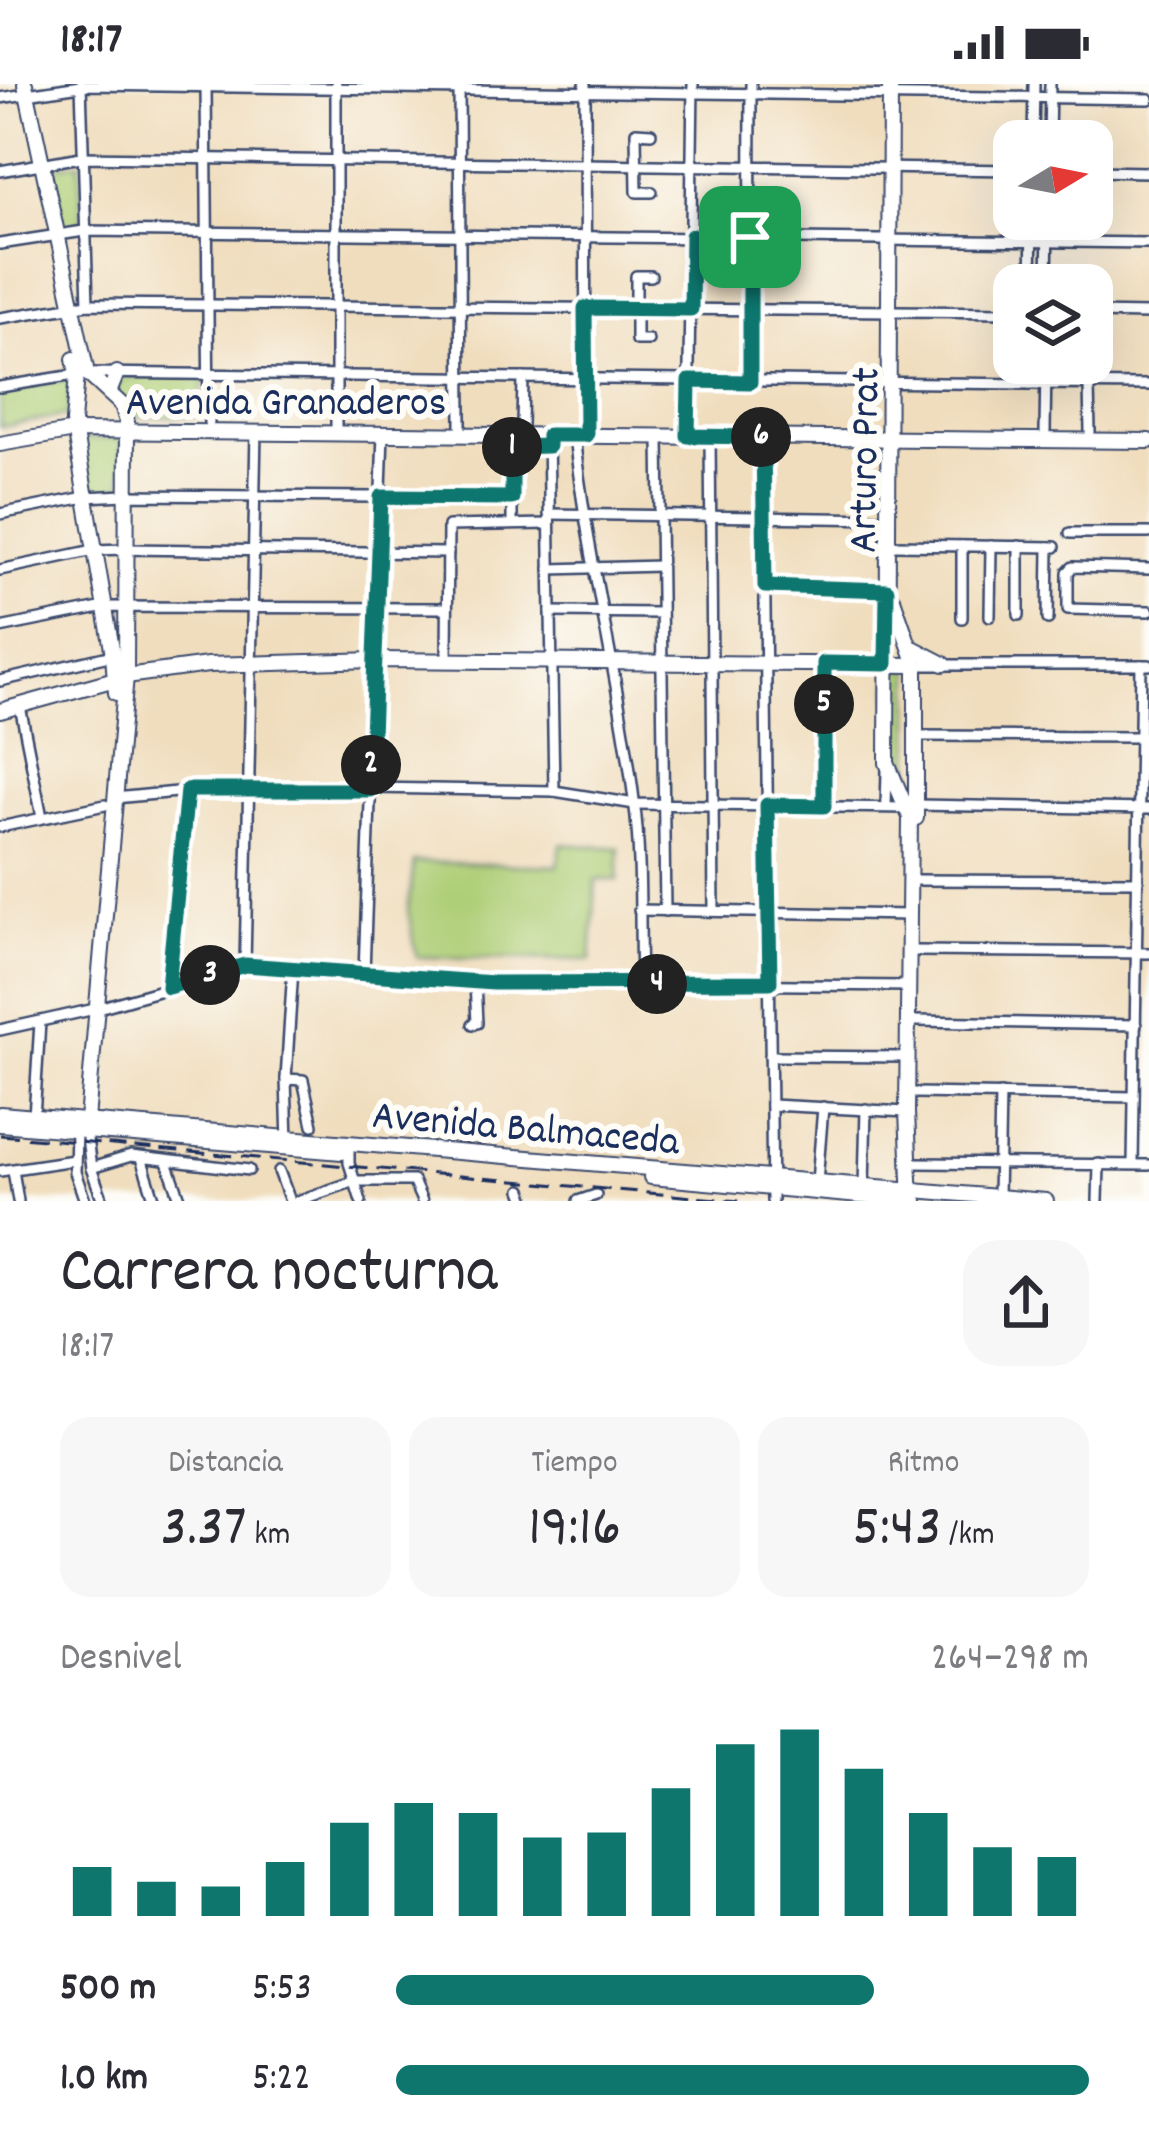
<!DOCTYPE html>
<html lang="es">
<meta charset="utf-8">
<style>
body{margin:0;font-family:Dekko,sans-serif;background:#f7f7f7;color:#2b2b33;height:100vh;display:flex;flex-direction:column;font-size:45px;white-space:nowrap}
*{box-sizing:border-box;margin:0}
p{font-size:39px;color:#7c7c81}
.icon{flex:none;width:66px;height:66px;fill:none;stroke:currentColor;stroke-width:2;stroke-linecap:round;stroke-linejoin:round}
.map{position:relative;height:1117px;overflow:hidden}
.side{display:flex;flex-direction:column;background:#fff;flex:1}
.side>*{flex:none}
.needle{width:78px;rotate:80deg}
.buttons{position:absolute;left:993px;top:36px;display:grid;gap:24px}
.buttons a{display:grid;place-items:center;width:120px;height:120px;border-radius:24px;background:#fff;box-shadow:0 12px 48px #0002;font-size:60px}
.pin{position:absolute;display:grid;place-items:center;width:102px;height:102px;color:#fff;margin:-51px;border-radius:24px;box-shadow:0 6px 18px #0006}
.km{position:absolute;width:60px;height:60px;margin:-30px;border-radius:50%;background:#222;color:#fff;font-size:33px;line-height:60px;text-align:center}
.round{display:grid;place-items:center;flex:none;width:126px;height:126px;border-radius:36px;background:#f7f7f7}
.summary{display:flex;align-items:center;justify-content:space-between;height:204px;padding:0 60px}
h1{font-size:66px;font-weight:600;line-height:90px}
.stats{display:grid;grid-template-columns:repeat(3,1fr);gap:18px;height:204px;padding:12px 60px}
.stats div{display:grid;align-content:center;border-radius:30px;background:#f7f7f7;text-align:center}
.stats b{font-size:60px;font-weight:600}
.stats small{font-size:33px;font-weight:400}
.stats p{font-size:33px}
.chart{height:336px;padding:24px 60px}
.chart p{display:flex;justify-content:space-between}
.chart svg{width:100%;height:216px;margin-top:12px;stroke:#0f766e;stroke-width:6}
ul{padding:0 60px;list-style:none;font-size:39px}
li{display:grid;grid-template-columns:192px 144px 1fr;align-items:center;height:90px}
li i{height:30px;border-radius:15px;background:#0f766e}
.status{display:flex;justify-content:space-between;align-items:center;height:84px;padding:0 60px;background:#fff;direction:ltr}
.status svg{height:33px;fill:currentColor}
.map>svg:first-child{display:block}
</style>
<div class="status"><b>18:17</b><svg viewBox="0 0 49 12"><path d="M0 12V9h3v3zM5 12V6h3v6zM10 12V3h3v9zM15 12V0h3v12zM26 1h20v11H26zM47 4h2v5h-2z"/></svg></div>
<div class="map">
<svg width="1149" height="1117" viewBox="0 0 1149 1117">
<rect width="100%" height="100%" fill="#fdfcf7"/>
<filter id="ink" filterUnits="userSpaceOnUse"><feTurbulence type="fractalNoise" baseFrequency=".00833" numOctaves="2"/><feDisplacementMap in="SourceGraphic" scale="24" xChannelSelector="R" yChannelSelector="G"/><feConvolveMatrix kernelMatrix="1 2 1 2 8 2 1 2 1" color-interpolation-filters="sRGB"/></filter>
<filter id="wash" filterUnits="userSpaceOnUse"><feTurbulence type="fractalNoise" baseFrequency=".004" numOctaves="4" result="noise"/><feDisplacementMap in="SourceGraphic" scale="48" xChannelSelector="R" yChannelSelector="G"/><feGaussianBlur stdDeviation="2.7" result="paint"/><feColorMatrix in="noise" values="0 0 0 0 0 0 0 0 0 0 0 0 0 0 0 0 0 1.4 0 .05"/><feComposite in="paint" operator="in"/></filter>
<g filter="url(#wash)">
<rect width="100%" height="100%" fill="#f0ddbd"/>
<!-- green -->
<g fill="#adcd74" stroke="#647e69" stroke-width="3">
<path d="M80,78L81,144L60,145L46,84Z"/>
<path d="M203,292V333H129L116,309L120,293Z"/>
<path d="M71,294L69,331L0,343V307Z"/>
<path d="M79,355H122V404L87,405Z"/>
<path d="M890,586H911V714L892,682Z"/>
<path d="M561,760L619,764L618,796H596L591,876L417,873L408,827L414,778L558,782Z"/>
</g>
</g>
<g filter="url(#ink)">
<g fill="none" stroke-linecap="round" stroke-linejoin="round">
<defs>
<g id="minor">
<path d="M81,0L88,220"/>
<path d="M206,0L209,339"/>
<path d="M336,0V348"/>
<path d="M459,0L461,342"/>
<path d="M585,0L586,351"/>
<path d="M0,14L87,1L1149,15"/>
<path d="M651,49L636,48L637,108H652"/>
<path d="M1033,57L1034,0"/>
<path d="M1049,57L1050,0"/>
<path d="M0,87L81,73L1014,86"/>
<path d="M1092,87L1149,88"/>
<path d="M0,160L84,147L1149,159"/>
<path d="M1031,201L1032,135"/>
<path d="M1047,201L1048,135"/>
<path d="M1092,229L1149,230"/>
<path d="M0,234L88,220L1014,228"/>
<path d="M648,256H636V192H651"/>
<path d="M1030,279V300L1149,301"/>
<path d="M750,298L751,0"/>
<path d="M1089,301L1090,348"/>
<path d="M0,303L87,289L1030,300"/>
<path d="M522,342L523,294"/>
<path d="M1045,348L1046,279"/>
<path d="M548,351L554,707"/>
<path d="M574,351C587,474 619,593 634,716C642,776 639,839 641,900"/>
<path d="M659,352L665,827"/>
<path d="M688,352L693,0"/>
<path d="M710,353L714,827"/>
<path d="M763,353L772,1117"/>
<path d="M0,430L85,413L125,411L512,414"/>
<path d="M549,430L888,435"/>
<path d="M512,440V363L548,362"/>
<path d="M1070,449H1149"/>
<path d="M894,461L1055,463"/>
<path d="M550,485L660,482"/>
<path d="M1149,485L1073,483L1068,488V525L1149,527"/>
<path d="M0,486L94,466L125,465L448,469"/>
<path d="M765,503L887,506"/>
<path d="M551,528L661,529"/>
<path d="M1019,531V462"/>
<path d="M990,532L991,462"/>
<path d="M962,534V462"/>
<path d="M1048,535L1049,463"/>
<path d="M0,544L105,523L447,524"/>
<path d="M447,577L448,442L549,440"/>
<path d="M916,581H1149"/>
<path d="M0,597L113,571"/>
<path d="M20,622L42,733"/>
<path d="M917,652L1140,653"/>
<path d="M115,714L187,707L309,703L554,707L635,720L906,724"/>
<path d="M916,721L1149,725"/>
<path d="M824,722V579"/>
<path d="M886,723L887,687"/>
<path d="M0,743L105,721"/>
<path d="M916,796L1138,797"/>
<path d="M639,826L909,831"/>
<path d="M915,867L1149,869"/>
<path d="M245,882L256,347"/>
<path d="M364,889L383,349"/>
<path d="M168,903L187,707"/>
<path d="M915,937L1136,941"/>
<path d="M473,940L477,939L475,898"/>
<path d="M0,946L95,925L245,882L475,898L909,902"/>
<path d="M770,972L909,973"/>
<path d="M286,995L303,996L313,1041"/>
<path d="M915,1009L1134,1013"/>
<path d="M771,1021L907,1028"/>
<path d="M34,1033L40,938"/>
<path d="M76,1047L75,1088L85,1117"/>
<path d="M86,1047L91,1084L103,1117"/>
<path d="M288,1058L286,995L293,884"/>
<path d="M349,1060V1079L361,1117"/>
<path d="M141,1074L155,1117"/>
<path d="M167,1078L181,1117"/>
<path d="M916,1079L1149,1081"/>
<path d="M1133,1080L1141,581"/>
<path d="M91,1084L131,1072L249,1086"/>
<path d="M13,1086L18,1117"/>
<path d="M0,1087L74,1076"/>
<path d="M279,1087L290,1117"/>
<path d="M817,1098L823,1023"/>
<path d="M864,1102L866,1025"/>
<path d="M522,1106L526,1117"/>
<path d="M998,1113L1000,1010"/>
<path d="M297,1117L355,1097H413L422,1117"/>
<path d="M578,1117L596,1111"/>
<path d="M1098,1117L1099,1080"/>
</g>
<g id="major">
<path d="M25,0L87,289L122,321L127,338L126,592L86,1047"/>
<path d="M890,0L887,679L910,733L907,1028L911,1117"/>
<path d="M74,275L77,290L73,338L113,571L116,609"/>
<path d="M109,309L117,289"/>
<path d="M0,360L74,347L1149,357"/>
<path d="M893,515L916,581V734"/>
<path d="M911,563L944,580"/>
<path d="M0,627L126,592L208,581L375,576L916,581"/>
<path d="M0,1030L1046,1117"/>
<path d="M0,1040L342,1068"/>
<path d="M651,1093L915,1117"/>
</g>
</defs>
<!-- minor casing -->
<use href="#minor" stroke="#3b496c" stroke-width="14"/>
<!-- major casing -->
<use href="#major" stroke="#3b496c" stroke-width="18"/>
<!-- minor -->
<use href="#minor" stroke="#fff" stroke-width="9"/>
<!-- major -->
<use href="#major" stroke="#fff" stroke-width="14"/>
<!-- rail -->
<path stroke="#1b2f5e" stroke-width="3" stroke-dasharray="18 9" stroke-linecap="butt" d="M0,1051L739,1117"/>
</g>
</g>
<g fill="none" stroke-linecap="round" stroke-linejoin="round" filter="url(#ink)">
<defs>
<path id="route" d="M692,152L750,153V298L689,297L688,352L763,353L765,502L887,506L886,580L824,579V722L767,721L770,898L493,899L245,881L168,903L187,706H370L381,413L512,414V363L548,362V351H586L585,224L691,225Z"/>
</defs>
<!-- route casing -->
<use href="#route" stroke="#fff" stroke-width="24"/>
<!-- route -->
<use href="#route" stroke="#0f766e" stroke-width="15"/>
</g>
<g text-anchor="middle" stroke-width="12" stroke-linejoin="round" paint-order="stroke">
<!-- street labels -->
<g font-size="42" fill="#1b2f5e" stroke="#fdfcf7">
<text x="286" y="330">Avenida Granaderos</text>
<text transform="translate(861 376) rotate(-89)" y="15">Arturo Prat</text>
<text transform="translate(526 1041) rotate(5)" y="15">Avenida Balmaceda</text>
</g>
</g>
</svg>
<div class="buttons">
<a><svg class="needle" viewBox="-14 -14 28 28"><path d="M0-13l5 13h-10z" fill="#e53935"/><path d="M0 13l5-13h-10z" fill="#7c7c81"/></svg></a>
<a><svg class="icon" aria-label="layers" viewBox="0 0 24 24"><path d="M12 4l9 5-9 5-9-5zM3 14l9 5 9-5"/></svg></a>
</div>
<div class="pin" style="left:750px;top:153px;background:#1e9e55"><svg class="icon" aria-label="arrive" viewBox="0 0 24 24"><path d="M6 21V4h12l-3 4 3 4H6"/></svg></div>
<b class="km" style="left:512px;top:363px">1</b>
<b class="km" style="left:371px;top:681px">2</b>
<b class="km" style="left:210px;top:891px">3</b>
<b class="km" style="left:657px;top:900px">4</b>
<b class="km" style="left:824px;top:620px">5</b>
<b class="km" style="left:761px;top:353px">6</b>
</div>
<section class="side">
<div class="summary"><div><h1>Carrera nocturna</h1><p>18:17</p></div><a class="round"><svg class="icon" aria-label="share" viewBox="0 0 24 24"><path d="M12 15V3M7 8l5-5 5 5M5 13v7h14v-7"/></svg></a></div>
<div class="stats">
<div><p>Distancia</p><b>3.37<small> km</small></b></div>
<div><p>Tiempo</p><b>19:16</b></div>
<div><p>Ritmo</p><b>5:43<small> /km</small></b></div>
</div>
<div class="chart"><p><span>Desnivel</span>264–298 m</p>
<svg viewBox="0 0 160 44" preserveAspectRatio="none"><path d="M5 44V34M15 44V37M25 44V38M35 44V33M45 44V25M55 44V21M65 44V23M75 44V28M85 44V27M95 44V18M105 44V9M115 44V6M125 44V14M135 44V23M145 44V30M155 44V32"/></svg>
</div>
<ul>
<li><b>500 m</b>5:53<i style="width:69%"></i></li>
<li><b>1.0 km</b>5:22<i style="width:100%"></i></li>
</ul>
</section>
